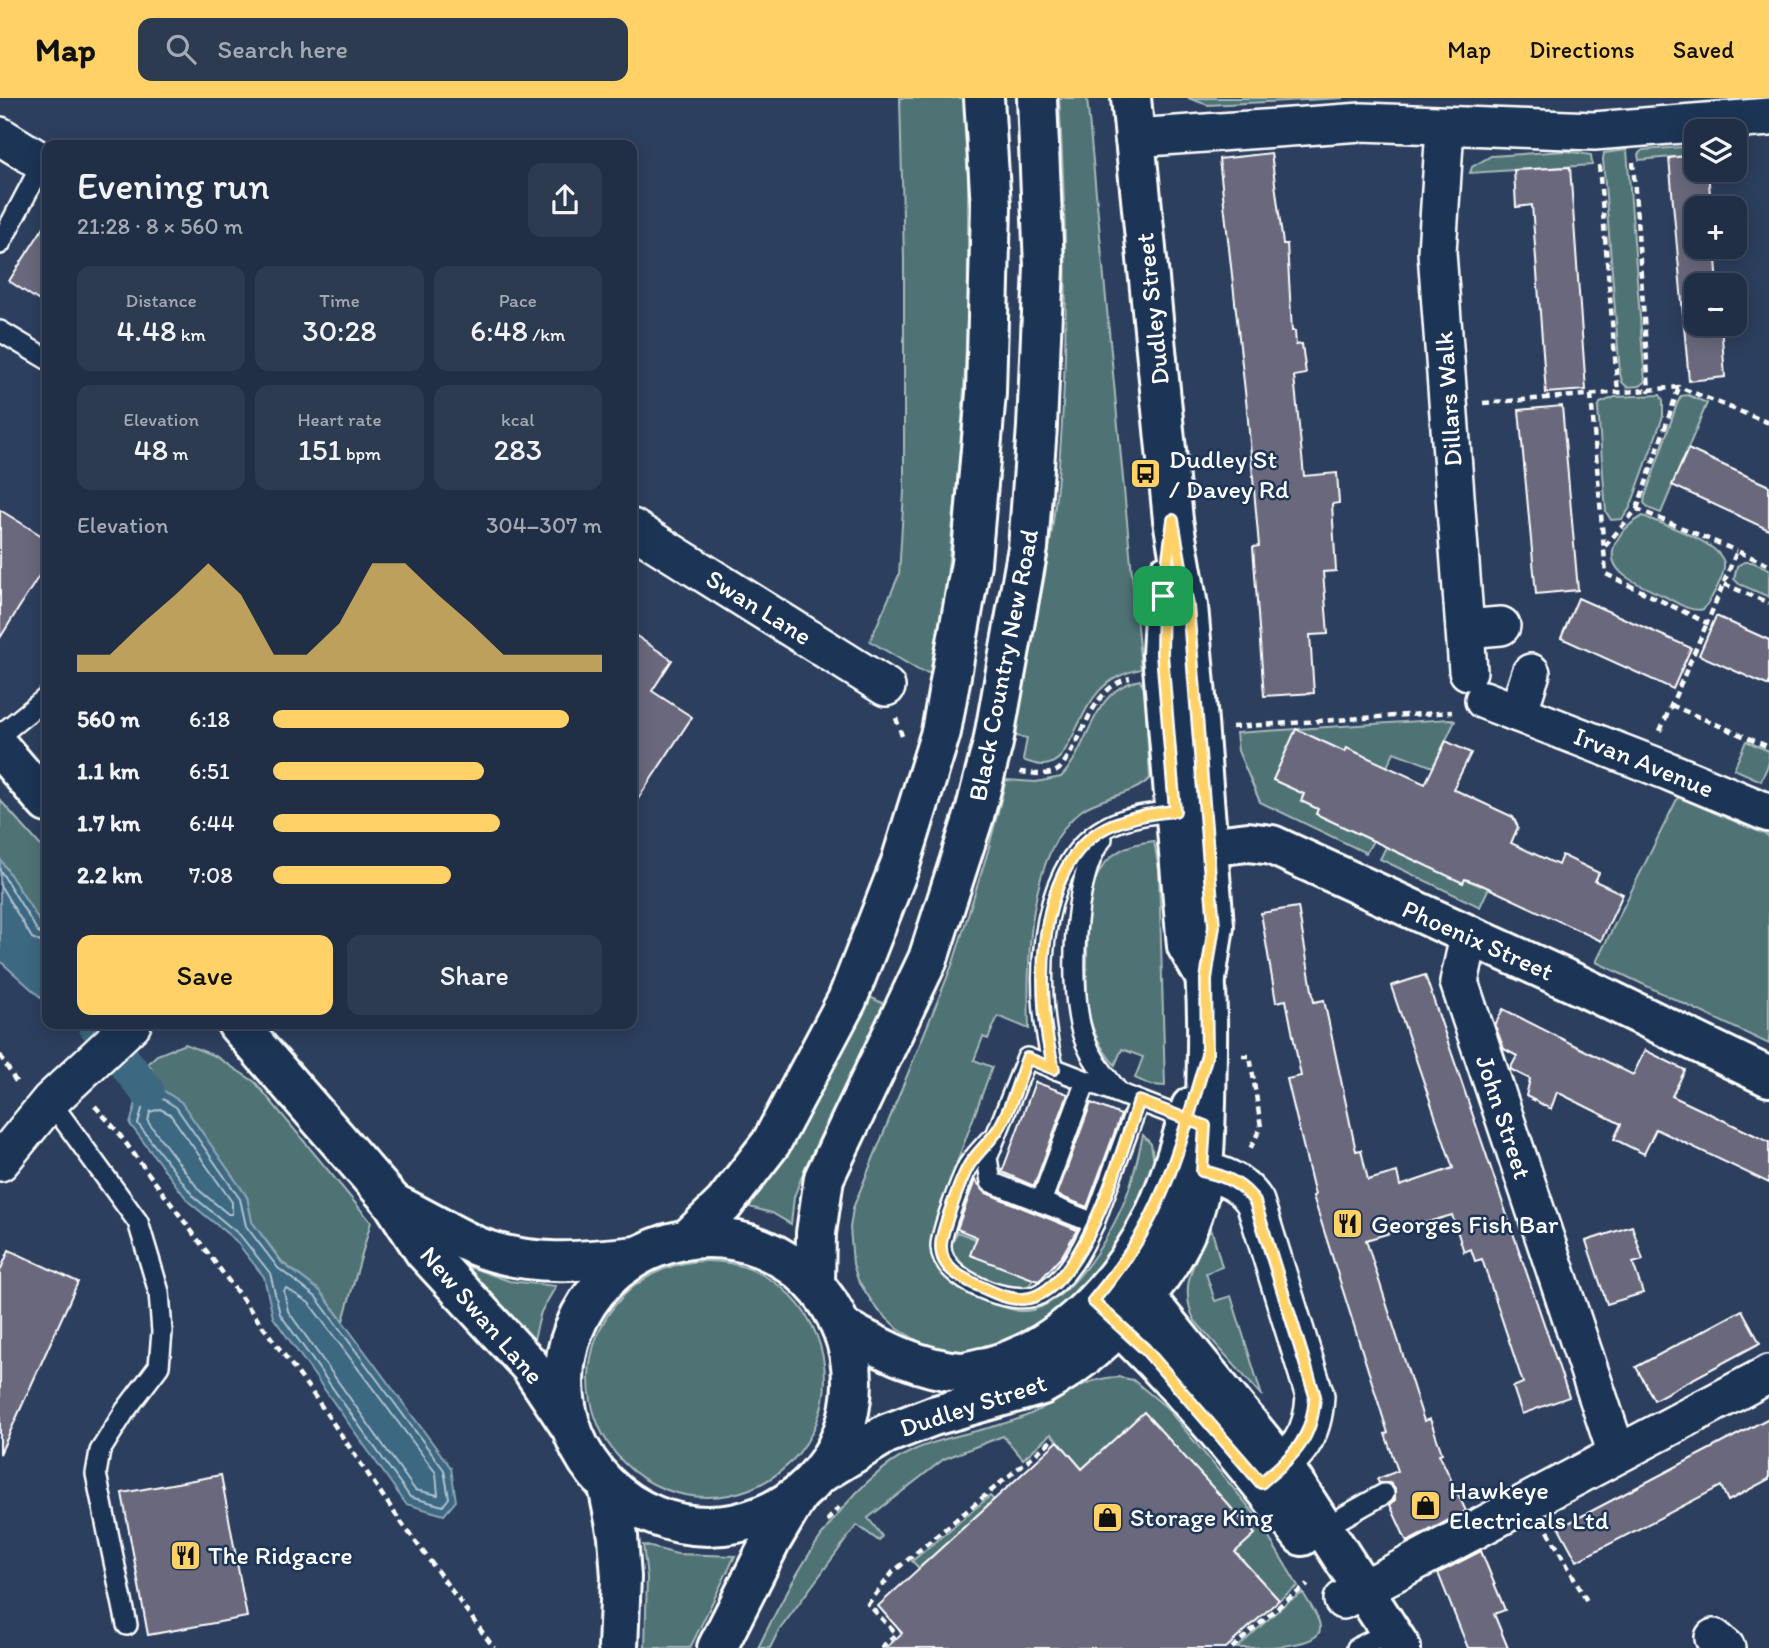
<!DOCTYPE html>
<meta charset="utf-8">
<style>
body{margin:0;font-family:Itim,sans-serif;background:#2d3b51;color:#f1f3f6;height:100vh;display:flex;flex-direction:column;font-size:26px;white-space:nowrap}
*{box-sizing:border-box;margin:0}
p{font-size:23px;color:#a2a9b3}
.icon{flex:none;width:38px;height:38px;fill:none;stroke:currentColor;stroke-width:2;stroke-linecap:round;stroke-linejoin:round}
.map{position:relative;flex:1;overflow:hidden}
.panel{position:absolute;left:42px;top:42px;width:595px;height:889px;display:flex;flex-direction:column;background:#212f46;border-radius:14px;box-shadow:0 4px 18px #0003,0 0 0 2px #3e4a5f}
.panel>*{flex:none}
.tools{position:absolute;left:1684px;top:21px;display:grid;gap:14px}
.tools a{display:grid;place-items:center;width:63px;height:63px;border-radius:14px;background:#212f46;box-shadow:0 4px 18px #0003,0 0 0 2px #3e4a5f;font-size:35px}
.pin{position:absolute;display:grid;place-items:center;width:60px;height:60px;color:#fff;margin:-30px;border-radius:14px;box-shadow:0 4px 10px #0006}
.round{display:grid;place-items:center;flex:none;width:74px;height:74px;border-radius:14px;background:#2d3b51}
.head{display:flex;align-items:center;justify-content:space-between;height:119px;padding:0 35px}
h1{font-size:38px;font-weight:600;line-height:52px}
.figures{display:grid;grid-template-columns:repeat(3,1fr);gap:10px;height:119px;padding:7px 35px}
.figures div{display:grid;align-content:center;border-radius:14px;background:#2d3b51;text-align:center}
.figures b{font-size:30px;font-weight:600}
.figures small{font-size:19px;font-weight:400}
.figures p{font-size:19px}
.chart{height:196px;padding:14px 35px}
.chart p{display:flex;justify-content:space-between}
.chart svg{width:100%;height:126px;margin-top:7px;fill:#ffd166;opacity:.7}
.action{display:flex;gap:14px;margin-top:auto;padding:14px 35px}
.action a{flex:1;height:80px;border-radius:14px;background:#ffd166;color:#111;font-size:28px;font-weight:600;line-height:80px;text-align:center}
.action a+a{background:#2d3b51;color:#f1f3f6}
ul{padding:0 35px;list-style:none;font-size:23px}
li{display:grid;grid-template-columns:112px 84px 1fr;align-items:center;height:52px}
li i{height:18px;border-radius:9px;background:#ffd166}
header{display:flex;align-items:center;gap:42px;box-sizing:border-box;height:98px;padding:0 35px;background:#ffd166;color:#111}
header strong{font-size:33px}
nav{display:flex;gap:38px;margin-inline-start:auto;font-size:24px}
.search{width:490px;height:63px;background:#2d3b51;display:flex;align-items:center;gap:18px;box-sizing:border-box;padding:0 24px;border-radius:14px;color:#a2a9b3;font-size:26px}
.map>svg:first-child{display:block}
</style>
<header>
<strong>Map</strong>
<div class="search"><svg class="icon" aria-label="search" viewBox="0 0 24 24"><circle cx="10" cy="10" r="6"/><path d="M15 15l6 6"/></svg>Search here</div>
<nav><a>Map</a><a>Directions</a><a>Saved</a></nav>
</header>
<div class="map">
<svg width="1769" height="1550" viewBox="0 0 1769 1550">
<rect width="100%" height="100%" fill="#2c3f5e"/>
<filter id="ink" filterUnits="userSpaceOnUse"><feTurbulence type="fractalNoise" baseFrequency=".0143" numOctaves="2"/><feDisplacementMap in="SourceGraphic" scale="14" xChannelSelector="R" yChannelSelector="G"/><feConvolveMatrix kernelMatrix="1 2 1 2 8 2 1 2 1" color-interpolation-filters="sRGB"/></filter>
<g filter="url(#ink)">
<!-- green -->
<g fill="#507374" stroke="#a8b9ba" stroke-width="2">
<path d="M900,0H964C969,48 968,95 968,143C969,289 955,432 934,576L920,573L870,543L899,477L904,393V162Z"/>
<path d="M1059,0H1087L1141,571C1088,582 1087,618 1062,657C1050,671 1038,668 1023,662L1027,640L1011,637C1028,562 1046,486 1055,408C1070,273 1067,135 1059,0Z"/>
<path d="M1188,0H1343L1208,7Z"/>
<path d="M1696,48V57L1639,62L1638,56L1643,52Z"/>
<path d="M1627,52L1645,284L1640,288L1627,289L1622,284L1620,275L1603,61L1604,55Z"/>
<path d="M1566,53L1591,57L1592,67L1470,75L1472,69L1491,58Z"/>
<path d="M1660,297L1663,302V318L1630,410L1622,421L1611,422L1606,414L1598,311L1600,305L1615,299Z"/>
<path d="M1688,297L1707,305L1661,415L1650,411L1644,405L1645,399L1677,306L1681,298Z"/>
<path d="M1643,418C1663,427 1719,443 1724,465C1726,477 1711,501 1704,511C1691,515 1676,504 1664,498C1651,492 1636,486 1625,478C1598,457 1621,430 1643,418Z"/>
<path d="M1744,464H1752L1769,471V499L1739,486L1734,481L1737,468Z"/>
<path d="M1140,582L1145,592L1150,680C1133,698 1102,698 1082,712C1026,754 1027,867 1029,931L998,918L988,941L983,939L974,962L992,969L936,1122L939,1124L935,1163C948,1187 966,1195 990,1203C1001,1208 1014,1214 1026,1213C1069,1209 1112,1136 1126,1099C1134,1079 1138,1058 1143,1037L1151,1046L1157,1081L1132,1134L1046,1231L973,1256L940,1252L925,1247L898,1231L876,1210L858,1182L853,1166L850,1130L853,1110L953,865L988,753L1006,682L1036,684L1061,679C1091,648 1091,591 1140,582Z"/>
<path d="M1450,621L1455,623L1433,669L1394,654L1385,673L1371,661L1347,650L1345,654L1328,646L1289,647L1273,682L1304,696L1301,703L1318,711L1316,716L1373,743L1366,755L1260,704L1238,653L1236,635Z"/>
<path d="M1746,643L1769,653V665L1761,683L1734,671Z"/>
<path d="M1678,699L1769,738V946L1596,864Z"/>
<path d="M0,702L47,755V835L0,761Z"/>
<path d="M1154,743L1159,772L1165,988L1150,987L1135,980L1143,959L1122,951L1115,967C1102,953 1090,929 1088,910C1086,896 1087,881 1087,867C1088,831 1082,787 1110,760C1123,748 1138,745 1154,743Z"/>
<path d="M1386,749L1463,785L1465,781L1481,788L1485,780L1492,783L1480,809L1380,761Z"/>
<path d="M866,897L884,906L805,1070L794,1099L791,1126L772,1115L749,1109L778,1066Z"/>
<path d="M185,946L215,958L255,984L371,1124L343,1223L320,1193L283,1165L252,1124L247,1099L181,1004L164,993L148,965L157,957Z"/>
<path d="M1212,1133L1222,1169L1206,1175L1215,1203L1231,1198L1262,1298L1195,1223C1178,1190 1194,1165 1208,1135Z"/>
<path d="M957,1134L976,1141L971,1156L1034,1181L1026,1191L1019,1193L966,1176L948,1152L949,1139L954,1141Z"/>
<circle cx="707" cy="1281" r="118"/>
<path d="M462,1166L509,1183L556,1188L541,1214L533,1245Z"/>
<path d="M1118,1279L1133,1282L1166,1309L1254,1415L1298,1488L1279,1502L1235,1454L1255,1436L1144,1315L1082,1371L1051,1336L1023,1361L1003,1338L944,1361L868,1420L882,1438L879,1443L857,1427L778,1534L770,1550H758C791,1482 842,1385 914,1352C949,1336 990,1333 1026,1318C1061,1304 1078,1280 1118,1279Z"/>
<path d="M990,1398L994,1402L919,1470L912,1463Z"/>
<path d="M643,1447L677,1456L735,1458L690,1550H645L647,1479Z"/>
<path d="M1303,1495C1308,1504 1320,1519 1320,1530C1321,1550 1256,1550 1237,1550L1286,1505Z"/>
</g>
<!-- water -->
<g fill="#3c6882" stroke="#8aa4b4" stroke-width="2">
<path d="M0,761L47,835V905L0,863Z"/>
<path d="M164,993L181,1004L247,1099L252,1124L282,1165L320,1193L451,1370L456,1403L444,1417L406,1406L273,1219L264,1179L235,1142L189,1104L130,1026L137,1001Z"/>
</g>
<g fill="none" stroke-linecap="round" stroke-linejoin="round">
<!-- shore -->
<g stroke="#b1c3cd" stroke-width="2">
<path d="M0,772L38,834L47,838"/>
<path d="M0,787L32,840L47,847"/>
<path d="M163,1001L176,1009L240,1101L246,1128L278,1170L316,1199L444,1372L449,1400L443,1408L410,1399L280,1216L270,1175L240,1137L194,1099L138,1026L143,1007Z"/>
<path d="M160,1011L170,1016L232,1104V1116H228L200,1093L148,1024L150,1014Z"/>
<path d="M286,1190L309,1205L436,1375L438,1397L415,1392L288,1213L284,1193Z"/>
</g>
<!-- canal -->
<path stroke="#3c6882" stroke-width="35" d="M95,926L147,993"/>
</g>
<!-- building -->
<g fill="#6a687c" stroke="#fff" stroke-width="2">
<path d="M1271,55L1283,146H1287L1292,233H1295L1296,247L1302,246L1306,276L1294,278L1304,378L1337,375L1339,405L1332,406L1336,473L1323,474L1328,536L1310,537L1314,595L1264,598L1253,449L1259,448L1247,311L1219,61Z"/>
<path d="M1696,57V72H1708L1711,110H1696V149H1715L1718,187H1696V226H1721L1725,279L1689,283L1669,60Z"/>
<path d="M1570,69L1586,292L1546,295L1532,107L1516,109L1514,72Z"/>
<path d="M47,124V208L9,183Z"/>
<path d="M1562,308L1578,492L1536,496L1519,312Z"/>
<path d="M1688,351L1769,388V432L1672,387Z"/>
<path d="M0,412L47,441V465L0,540Z"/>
<path d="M1578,500L1691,550L1673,591L1561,540Z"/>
<path d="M1716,518L1769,542V588L1699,557Z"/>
<path d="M632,535L672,562L652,593L692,619L632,710Z"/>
<path d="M1296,631L1345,654L1347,650L1425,686L1446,643L1471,655L1453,691L1513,719L1518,729L1511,745L1558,767L1562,757L1599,775L1595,783L1623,796L1601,843L1482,787L1465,781L1463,785L1316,716L1318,711L1301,703L1304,696L1273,682Z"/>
<path d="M1298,809L1314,904L1324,902L1356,1053L1361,1052L1368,1082L1397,1074L1400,1088L1453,1070L1391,888L1425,877L1569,1299L1522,1316L1513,1289L1523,1285L1482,1161L1475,1163L1471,1151L1464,1154L1452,1117L1366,1142L1424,1323L1430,1321L1442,1355L1439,1356L1466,1413L1407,1444L1390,1407L1395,1402V1391L1390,1385H1379L1377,1381L1398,1373L1385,1336L1388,1335L1313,1098L1315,1097L1287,981L1301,978L1286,902L1276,904L1261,815Z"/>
<path d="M1503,911L1633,977L1645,952L1685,972L1672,998L1769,1044V1085L1656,1031L1644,1056L1614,1041L1621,1026L1557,994L1551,1011L1526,998L1530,981L1510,971L1517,958L1504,951L1495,927Z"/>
<path d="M1035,984L1068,996L1034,1088L1002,1074Z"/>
<path d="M1091,1005L1121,1017L1087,1109L1057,1097Z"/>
<path d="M975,1082L986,1095L1077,1132L1062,1158L1042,1180L1038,1183L970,1157L977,1139L957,1131Z"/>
<path d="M1632,1128L1643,1162L1633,1165L1643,1195L1607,1206L1586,1143Z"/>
<path d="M9,1152L78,1184L0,1356V1173Z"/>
<path d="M1742,1212L1760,1245L1654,1302L1636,1269Z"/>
<path d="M1144,1314L1255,1436L1235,1454L1279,1502L1226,1550H886L902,1535L878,1508L1058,1343L1082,1371Z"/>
<path d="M1769,1320V1381L1728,1403L1721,1388L1577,1463L1559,1430Z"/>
<path d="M221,1377L247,1519L148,1537L122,1395Z"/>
<path d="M1481,1453L1505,1512L1494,1516L1508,1550H1468L1438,1475Z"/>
</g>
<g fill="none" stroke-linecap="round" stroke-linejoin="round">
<defs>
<g id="lane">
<path d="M0,146L43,64"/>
<path d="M0,233L47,261"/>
<path d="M0,637L47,599"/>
<path d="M1102,741C1072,776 1068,898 1084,940C1092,962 1105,977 1119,995"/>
<path d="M1054,971C1035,902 1032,771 1105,730C1128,717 1157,715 1183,712"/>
<path d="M50,1003L138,1124L159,1194L162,1234L159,1268L125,1313L100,1353L96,1376L127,1527"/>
<path d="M1139,1003L1094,1125L991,1084L987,1060L1027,960L1191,1023"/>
<path d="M989,1043C982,1051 974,1059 968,1068C962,1080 940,1136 941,1149C942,1182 1013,1210 1040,1196C1067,1182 1082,1151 1094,1125"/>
<path d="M1041,1104L1086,983"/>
<path d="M1325,1429L1384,1396"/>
<path d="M1357,1550L1391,1533"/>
</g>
<g id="street">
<path d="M1445,29L1437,154L1468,573"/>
<path d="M0,38L47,67"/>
<path d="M1134,40L1362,24L1594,33L1769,19"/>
<path d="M632,430L886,589"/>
<path d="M1465,531L1501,528"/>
<path d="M1484,602L1668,673L1769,715"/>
<path d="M1518,615L1531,575"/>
<path d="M1469,839L1459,884L1617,1356"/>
<path d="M0,1064L50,1003L132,926"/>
<path d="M1174,1067C1204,1073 1237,1076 1255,1104L1315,1298C1313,1344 1293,1357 1261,1385"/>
<path d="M1343,1502L1769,1276"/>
<path d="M1714,1540L1726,1550"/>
</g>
<g id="secondary">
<path d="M1131,0L1173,422L1188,508L1196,599L1214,828L1206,881"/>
<path d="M1166,477L1162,557L1187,848L1205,879"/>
<path d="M0,650L47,705"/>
<path d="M1179,752L1248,744L1272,747L1583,889L1769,979"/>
<path d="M237,926L393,1105L424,1153L530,1268L570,1328"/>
<path d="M395,1106C422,1119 449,1136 476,1148C528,1169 582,1164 636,1158"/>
<path d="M1129,1191L1134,1185L1286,1372L1401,1550"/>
<path d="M1101,1211C1176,1280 1240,1358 1302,1438"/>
<path d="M841,1229C879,1249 917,1271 961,1274C969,1274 978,1270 987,1269C1060,1252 1120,1186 1153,1120C1170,1084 1180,1047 1191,1009"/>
<path d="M818,1377L886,1336L933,1318L1042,1287C1108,1250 1179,1174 1198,1099C1205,1068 1205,1036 1206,1004C1207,955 1209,905 1203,856"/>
</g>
<g id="highway">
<circle cx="708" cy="1284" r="144"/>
<path d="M689,1140L724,1106L771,1045L847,902L900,767L941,634L971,465L986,295L991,109L984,0"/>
<path d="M815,1187L816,1135L824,1080L928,861L974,718L993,645L1028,450L1037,329L1044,169L1037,0"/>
<path d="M608,1388L618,1438L621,1479L618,1550"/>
<path d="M717,1550L771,1443L798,1397"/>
</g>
</defs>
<!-- lane casing -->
<use href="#lane" stroke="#fff" stroke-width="24"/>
<!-- street casing -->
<use href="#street" stroke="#fff" stroke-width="42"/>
<!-- secondary casing -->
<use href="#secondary" stroke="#fff" stroke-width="44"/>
<!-- highway casing -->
<use href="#highway" stroke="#fff" stroke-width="44"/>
<!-- path -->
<g stroke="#fff" stroke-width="4.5" stroke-dasharray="7 5" stroke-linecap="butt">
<path d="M1633,64L1649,292L1679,289L1769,325"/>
<path d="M1599,67L1618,295"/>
<path d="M1591,297L1606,476L1707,525L1737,453L1769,467"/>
<path d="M1483,305L1649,292"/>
<path d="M1637,411L1679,289"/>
<path d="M1605,448L1637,411L1737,453"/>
<path d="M1724,486L1769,505"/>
<path d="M1671,607L1769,649"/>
<path d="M896,620L902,638"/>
<path d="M1232,629L1452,614"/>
<path d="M1660,633L1707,525"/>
<path d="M1020,674C1032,675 1047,679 1058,672C1061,670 1065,663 1068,659C1086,633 1093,589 1130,580"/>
<path d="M0,957L18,987"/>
<path d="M1242,958H1250L1261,1029L1249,1053"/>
<path d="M95,1008L116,1032L311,1293L396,1417L494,1550"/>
<path d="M827,1423L839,1409"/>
<path d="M1548,1433L1588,1505"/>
<path d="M881,1550L896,1536L868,1506L893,1474L1051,1343"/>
<path d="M1232,1550L1285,1503L1308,1487"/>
</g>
<!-- lane -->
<use href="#lane" stroke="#1d3557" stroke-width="19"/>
<!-- street -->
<use href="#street" stroke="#1d3557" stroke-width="37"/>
<!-- secondary -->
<use href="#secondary" stroke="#1d3557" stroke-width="38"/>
<!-- highway -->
<use href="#highway" stroke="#1d3557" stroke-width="38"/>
</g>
</g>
<g fill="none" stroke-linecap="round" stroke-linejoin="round" filter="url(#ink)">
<defs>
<path id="route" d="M1163,498L1162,556L1175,713C1152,715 1128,719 1107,729C1032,767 1036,903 1054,971L1027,960C1018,983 1012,1009 999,1030C991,1043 978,1053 969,1067C962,1079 941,1133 941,1147C940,1170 960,1179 977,1187C991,1193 1007,1202 1023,1201C1083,1198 1122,1050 1139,1003L1205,1028L1202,1073C1223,1077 1243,1085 1255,1104L1315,1298C1312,1344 1293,1357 1261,1385L1145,1251L1093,1203C1144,1142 1163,1103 1186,1027L1188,1021L1207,957L1206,881L1214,828L1188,508L1173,422L1163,498"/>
</defs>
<!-- route casing -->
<use href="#route" stroke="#fff" stroke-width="14"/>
<!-- route -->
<use href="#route" stroke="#ffd166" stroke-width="9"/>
</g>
<!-- icons -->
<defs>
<symbol id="bus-square" viewBox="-11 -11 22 22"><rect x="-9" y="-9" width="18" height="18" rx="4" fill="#ffd166" stroke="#1d3557"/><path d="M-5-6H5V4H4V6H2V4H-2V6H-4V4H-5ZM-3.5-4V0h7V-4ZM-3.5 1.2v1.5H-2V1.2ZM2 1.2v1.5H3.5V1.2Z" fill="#111"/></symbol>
<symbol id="restaurant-square" viewBox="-11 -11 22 22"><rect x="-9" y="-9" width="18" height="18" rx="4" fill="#ffd166" stroke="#1d3557"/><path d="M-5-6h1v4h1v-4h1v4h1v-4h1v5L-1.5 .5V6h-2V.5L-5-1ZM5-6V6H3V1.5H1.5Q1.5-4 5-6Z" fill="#111"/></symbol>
<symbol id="shop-square" viewBox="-11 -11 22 22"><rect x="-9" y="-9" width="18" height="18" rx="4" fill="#ffd166" stroke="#1d3557"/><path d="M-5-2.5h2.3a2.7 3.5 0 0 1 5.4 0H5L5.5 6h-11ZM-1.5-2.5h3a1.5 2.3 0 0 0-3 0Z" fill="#111"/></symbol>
</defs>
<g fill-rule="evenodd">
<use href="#bus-square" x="1128" y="358" width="35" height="35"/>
<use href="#restaurant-square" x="1330" y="1108" width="35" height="35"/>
<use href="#shop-square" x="1408" y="1390" width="35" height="35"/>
<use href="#shop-square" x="1090" y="1402" width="35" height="35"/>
<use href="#restaurant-square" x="168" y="1440" width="35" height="35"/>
</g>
<g text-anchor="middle" stroke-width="5" stroke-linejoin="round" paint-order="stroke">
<!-- street labels -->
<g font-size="26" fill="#fff" stroke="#1d3557">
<text transform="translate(1152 211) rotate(-96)" y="9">Dudley Street</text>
<text transform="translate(1448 301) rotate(-94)" y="9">Dillars Walk</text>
<text transform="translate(759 509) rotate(32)" y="9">Swan Lane</text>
<text transform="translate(1003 567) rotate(-79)" y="9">Black Country New Road</text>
<text transform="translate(1644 664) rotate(22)" y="9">Irvan Avenue</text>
<text transform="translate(1478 842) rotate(24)" y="9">Phoenix Street</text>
<text transform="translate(1504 1019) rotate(72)" y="9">John Street</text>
<text transform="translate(482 1217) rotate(49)" y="9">New Swan Lane</text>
<text transform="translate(973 1307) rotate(-18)" y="9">Dudley Street</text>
</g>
<!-- poi labels -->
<g font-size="26" fill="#fff" stroke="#1d3557" text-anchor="start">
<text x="1169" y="370">Dudley St<tspan x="1169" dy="30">/ Davey Rd</tspan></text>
<text x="1371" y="1135">Georges Fish Bar</text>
<text x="1449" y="1401">Hawkeye<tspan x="1449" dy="30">Electricals Ltd</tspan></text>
<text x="1130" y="1428">Storage King</text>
<text x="208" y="1466">The Ridgacre</text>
</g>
</g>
</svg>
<div class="tools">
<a><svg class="icon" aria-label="layers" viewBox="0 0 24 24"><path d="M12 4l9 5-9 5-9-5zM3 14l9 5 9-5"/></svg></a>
<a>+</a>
<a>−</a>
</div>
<div class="pin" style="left:1163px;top:498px;background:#1e9e55"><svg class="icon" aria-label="arrive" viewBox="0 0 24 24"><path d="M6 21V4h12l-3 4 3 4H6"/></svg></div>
<section class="panel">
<div class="head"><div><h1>Evening run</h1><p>21:28 · 8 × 560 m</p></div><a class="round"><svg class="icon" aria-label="share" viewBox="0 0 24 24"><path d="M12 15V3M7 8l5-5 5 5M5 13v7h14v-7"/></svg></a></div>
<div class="figures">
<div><p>Distance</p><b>4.48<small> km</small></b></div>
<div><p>Time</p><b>30:28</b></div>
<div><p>Pace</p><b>6:48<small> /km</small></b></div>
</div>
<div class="figures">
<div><p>Elevation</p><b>48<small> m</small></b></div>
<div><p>Heart rate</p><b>151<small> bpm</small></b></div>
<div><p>kcal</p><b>283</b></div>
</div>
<div class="chart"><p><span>Elevation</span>304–307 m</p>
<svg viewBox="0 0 160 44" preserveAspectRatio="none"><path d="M0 44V38L10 38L20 27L30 17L40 6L50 17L60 38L70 38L80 27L90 6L100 6L110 17L120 27L130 38L140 38L150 38L160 38V44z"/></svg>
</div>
<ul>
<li><b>560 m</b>6:18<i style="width:90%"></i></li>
<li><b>1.1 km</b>6:51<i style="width:64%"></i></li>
<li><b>1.7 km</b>6:44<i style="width:69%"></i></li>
<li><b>2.2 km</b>7:08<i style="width:54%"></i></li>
</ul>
<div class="action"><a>Save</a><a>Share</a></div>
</section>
</div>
